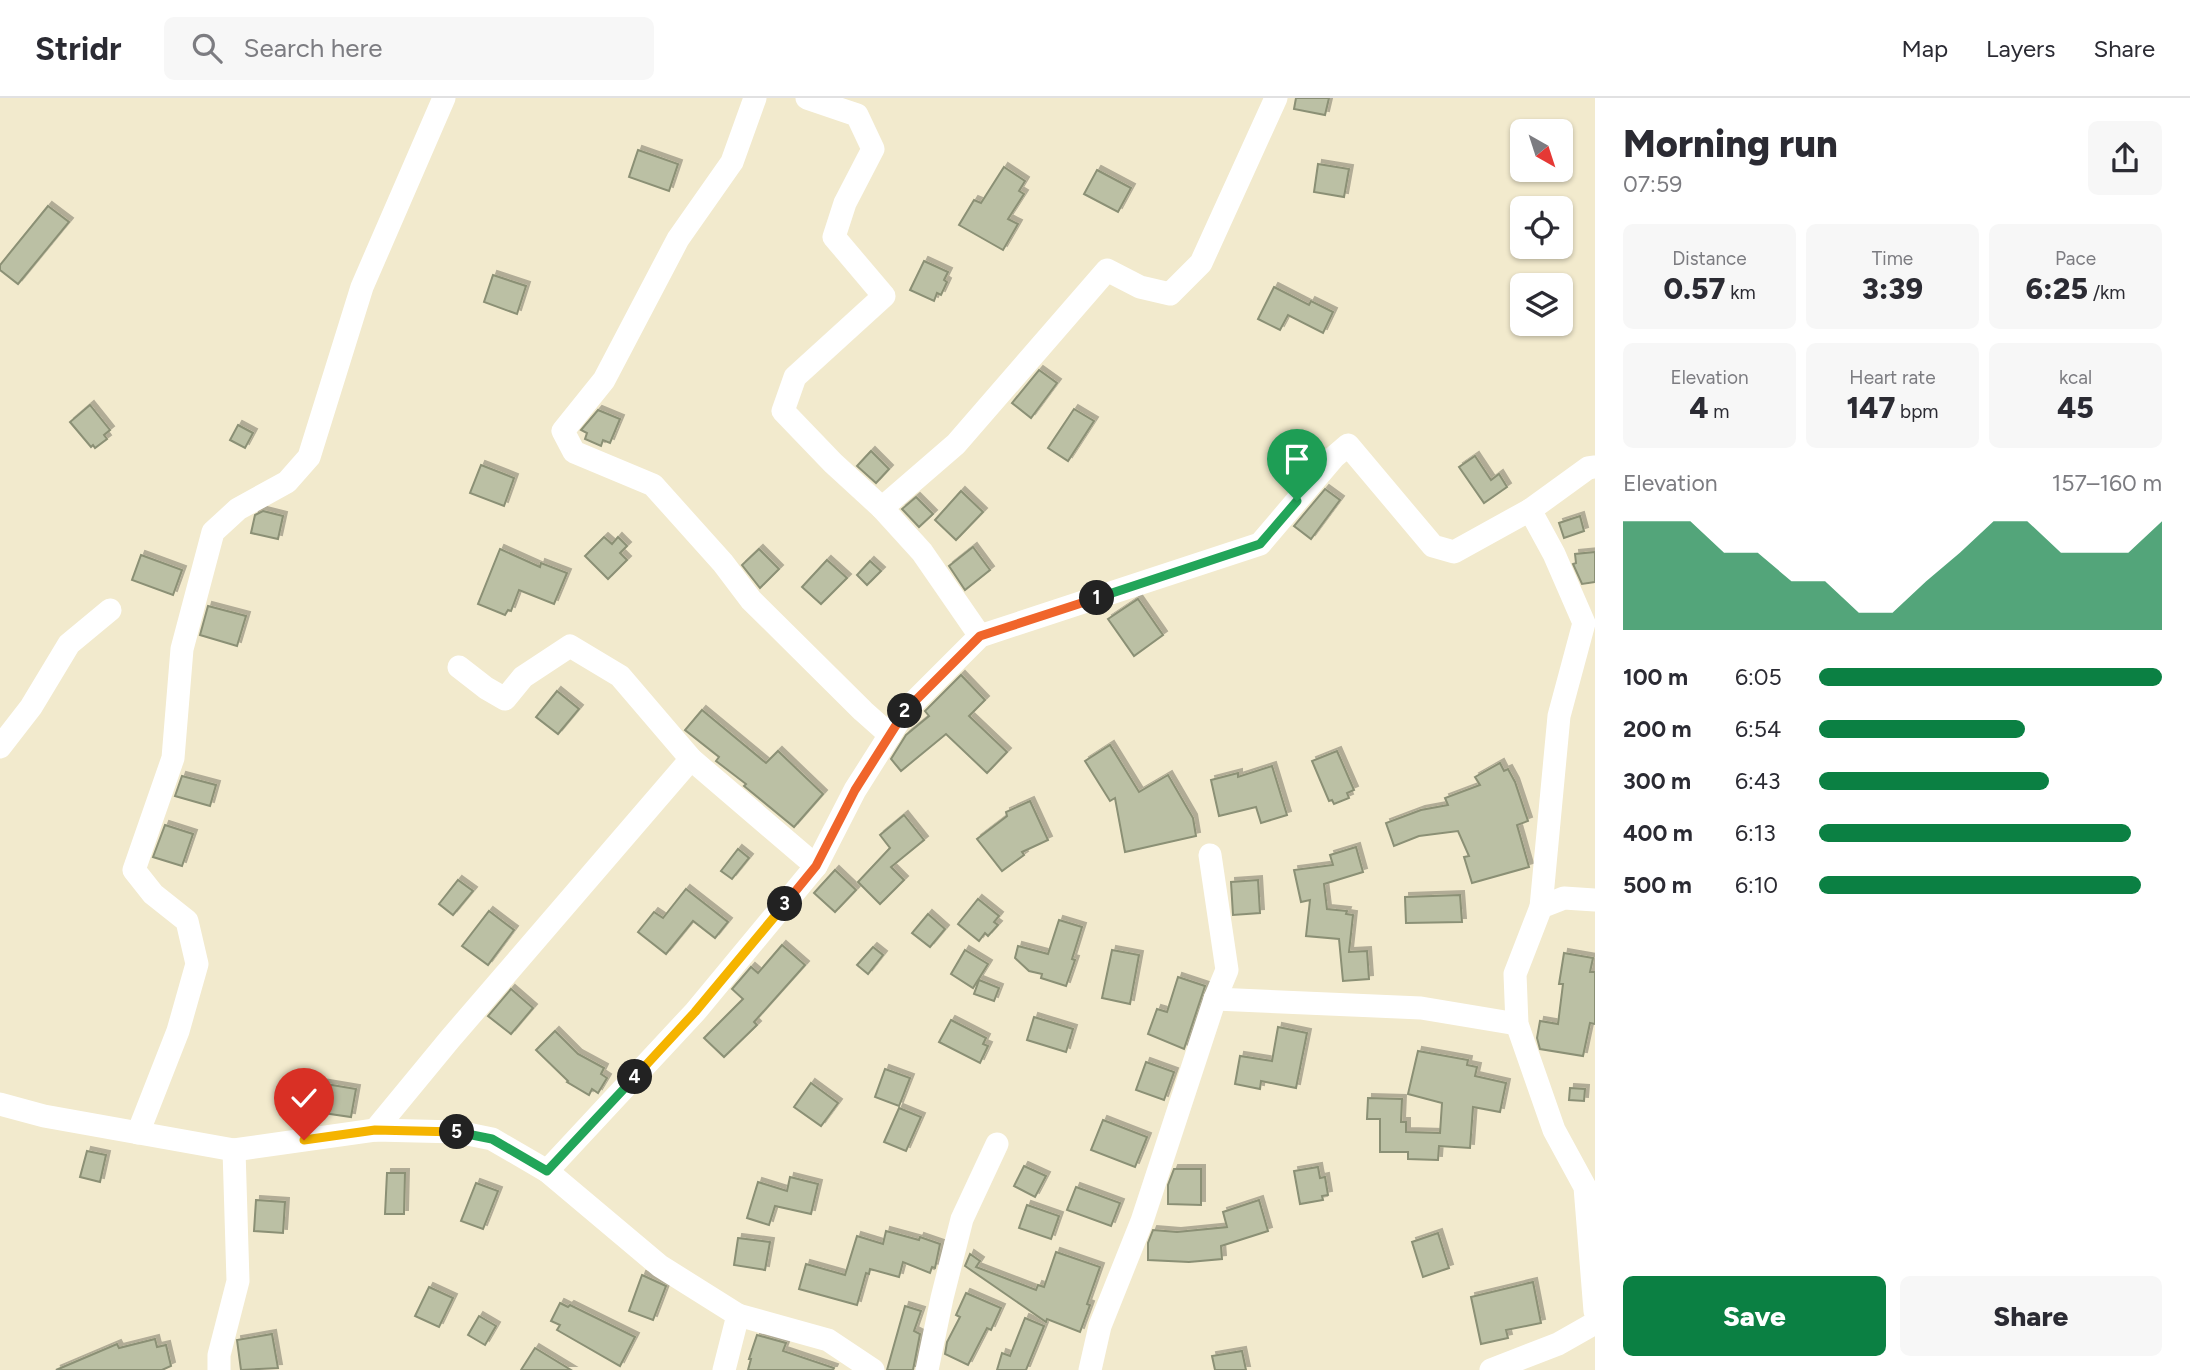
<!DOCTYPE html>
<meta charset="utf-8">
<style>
body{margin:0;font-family:Figtree,sans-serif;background:#f7f7f7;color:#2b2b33;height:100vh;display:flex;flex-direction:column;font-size:26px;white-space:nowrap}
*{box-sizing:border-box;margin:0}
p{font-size:23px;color:#7c7c81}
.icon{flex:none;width:38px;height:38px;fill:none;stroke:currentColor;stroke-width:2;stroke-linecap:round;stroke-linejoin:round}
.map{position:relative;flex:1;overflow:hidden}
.panel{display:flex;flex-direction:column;background:#fff;width:595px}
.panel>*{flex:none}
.needle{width:46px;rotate:141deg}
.tools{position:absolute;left:1510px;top:21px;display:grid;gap:14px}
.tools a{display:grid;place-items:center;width:63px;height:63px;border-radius:10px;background:#fff;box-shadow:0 2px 5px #0004;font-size:35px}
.pin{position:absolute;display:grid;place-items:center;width:60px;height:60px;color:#fff;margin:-72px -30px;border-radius:50% 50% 50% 0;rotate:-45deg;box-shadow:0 0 7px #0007}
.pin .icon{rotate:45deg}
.km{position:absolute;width:35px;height:35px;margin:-18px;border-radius:50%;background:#222;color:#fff;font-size:19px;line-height:35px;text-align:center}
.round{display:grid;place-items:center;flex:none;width:74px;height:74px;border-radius:10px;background:#f7f7f7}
.overview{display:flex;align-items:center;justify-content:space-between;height:119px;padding:0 28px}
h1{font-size:38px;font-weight:800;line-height:52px}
.stats{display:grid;grid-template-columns:repeat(3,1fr);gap:10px;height:119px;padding:7px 28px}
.stats div{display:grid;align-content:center;border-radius:10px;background:#f7f7f7;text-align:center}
.stats b{font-size:30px;font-weight:800}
.stats small{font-size:19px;font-weight:400}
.stats p{font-size:19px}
.chart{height:196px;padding:14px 28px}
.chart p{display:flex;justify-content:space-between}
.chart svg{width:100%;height:126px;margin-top:7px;fill:#0b8043;opacity:.7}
.action{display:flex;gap:14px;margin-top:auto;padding:14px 28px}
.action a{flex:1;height:80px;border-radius:10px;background:#0b8043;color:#fff;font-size:28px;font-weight:800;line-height:80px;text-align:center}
.action a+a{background:#f7f7f7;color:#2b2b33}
ul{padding:0 28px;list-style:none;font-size:23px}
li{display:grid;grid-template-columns:112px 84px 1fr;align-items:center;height:52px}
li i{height:18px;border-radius:9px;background:#0b8043}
header{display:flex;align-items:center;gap:42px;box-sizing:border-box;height:98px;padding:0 35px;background:#fff;border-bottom:2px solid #e1e1e2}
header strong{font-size:33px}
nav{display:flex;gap:38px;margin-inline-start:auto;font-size:24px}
.search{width:490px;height:63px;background:#f7f7f7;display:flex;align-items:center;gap:18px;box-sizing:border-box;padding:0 24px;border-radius:10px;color:#7c7c81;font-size:26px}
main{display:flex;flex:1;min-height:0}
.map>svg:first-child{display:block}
</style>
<header>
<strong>Stridr</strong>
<div class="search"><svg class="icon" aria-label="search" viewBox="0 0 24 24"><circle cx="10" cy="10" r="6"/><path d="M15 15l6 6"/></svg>Search here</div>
<nav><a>Map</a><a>Layers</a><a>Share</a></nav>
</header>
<main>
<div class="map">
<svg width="1595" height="1272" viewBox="0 0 1595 1272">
<defs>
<filter id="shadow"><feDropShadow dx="4" dy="-4" stdDeviation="0" flood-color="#0004"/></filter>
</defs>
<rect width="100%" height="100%" fill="#f2eacd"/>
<!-- building -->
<g fill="#bbc0a4" stroke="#8b9075" stroke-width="2" filter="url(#shadow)">
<path d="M1296,0H1329L1325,17L1294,11Z"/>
<path d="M638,52L678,66L669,93L629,79Z"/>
<path d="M1318,66L1349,71L1344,99L1314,94Z"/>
<path d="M1004,69L1025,83L1019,93L1024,96L1008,121L1018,126L1003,152L959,127L974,102L981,105Z"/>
<path d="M1097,72L1131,90L1118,114L1084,96Z"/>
<path d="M48,108L69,124L18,186L0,172V167Z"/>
<path d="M924,163L948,174L944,182L947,184L941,197L937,195L934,203L910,192Z"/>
<path d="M493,177L526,188L517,216L484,204Z"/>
<path d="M1274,189L1309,207L1311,203L1333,214L1323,235L1288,217L1280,232L1258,221Z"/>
<path d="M1039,272L1057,285L1031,320L1012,305Z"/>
<path d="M90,307L110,332L104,337L107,341L95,350L93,347L91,349L70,324Z"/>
<path d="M1074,311L1094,323L1068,363L1048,350Z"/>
<path d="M598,312L620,321L610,345L603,342L601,348L585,341L587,335L581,332Z"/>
<path d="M238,327L253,335L245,350L230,342Z"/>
<path d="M871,353L889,371L876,385L857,368Z"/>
<path d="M1475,358L1491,382L1499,376L1507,389L1484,405L1459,369Z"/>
<path d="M481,367L514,380L504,408L470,395Z"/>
<path d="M1325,391L1340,402L1311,441L1294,428Z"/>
<path d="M961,393L983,414L956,442L935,422Z"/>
<path d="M916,399L933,416L919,429L902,411Z"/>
<path d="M263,413L283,418L278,441L251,435L255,417Z"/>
<path d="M1580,418L1584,433L1564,440L1559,425Z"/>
<path d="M604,439L612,446L618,439L627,448L620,455L627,462L608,481L585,458Z"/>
<path d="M973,449L990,472L965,492L949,468Z"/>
<path d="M500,451L540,469L541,465L567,475L554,506L519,492L511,513L508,512L505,517L478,506Z"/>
<path d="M759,451L779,471L760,490L742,467Z"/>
<path d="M1595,454V484L1582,486L1573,466L1576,465L1575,456Z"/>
<path d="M141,457L182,472L173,497L132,482Z"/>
<path d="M827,462L847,480L821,506L802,489Z"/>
<path d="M870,463L881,473L867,487L857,477Z"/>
<path d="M1138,501L1163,537L1134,558L1108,521Z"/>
<path d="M208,508L246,518L237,548L200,537Z"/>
<path d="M961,577L985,602L969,618L1007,654L987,675L946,636L901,673L891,661L906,637L929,618L925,613Z"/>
<path d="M557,593L579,611L558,636L536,619Z"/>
<path d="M702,612L766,665L778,653L823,696L794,729L744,688L746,686L716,663L719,659L685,632Z"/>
<path d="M1110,647L1139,694L1168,677L1193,720L1196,738L1125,754L1115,700L1110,703L1085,663Z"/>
<path d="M1337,653L1354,692L1347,695L1349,700L1334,706L1332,702L1329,703L1312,663Z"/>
<path d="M1500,665L1504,673L1508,671L1515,684L1528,723L1517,727L1529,769L1472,785L1464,759L1469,758L1458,733L1419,738L1394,748L1386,725L1421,712L1448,707L1445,700L1480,687L1475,679Z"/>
<path d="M1272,668L1287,717L1261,725L1256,709L1219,718L1211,682L1238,675V679Z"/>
<path d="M182,678L216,687L210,708L175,698Z"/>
<path d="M1030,703L1048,742L1022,754L1024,757L1002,773L977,741L1007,718L1006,714Z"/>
<path d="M904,717L924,742L891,769L904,782L880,806L858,784L890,750L880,737Z"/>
<path d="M165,727L193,736L182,768L153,759Z"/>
<path d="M1356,749L1363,774L1324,786L1327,811L1347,813L1346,816L1353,817L1349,854L1367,853L1369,881L1343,883L1339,841L1306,838L1310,802L1301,804L1294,772L1333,767L1330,757Z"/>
<path d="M738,751L749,760L732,781L721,773Z"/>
<path d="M835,772L856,792L835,814L814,795Z"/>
<path d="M458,782L473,793L453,817L439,806Z"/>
<path d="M1258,782L1260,815L1233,817L1231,784Z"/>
<path d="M686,791L728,824L715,840L693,823L666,856L638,834L654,814L663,820Z"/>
<path d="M1460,797L1462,824L1406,825L1405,799Z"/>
<path d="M978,801L999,818L994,824L998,827L988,838L985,835L979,843L958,826Z"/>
<path d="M489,813L514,832L488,867L462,848Z"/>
<path d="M928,816L945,831L930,849L912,835Z"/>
<path d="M1059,822L1082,829L1072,861L1075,862L1066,888L1041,880L1042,876L1029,873L1015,860L1018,848L1048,856Z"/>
<path d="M782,847L805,867L754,924L757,927L724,959L704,940L743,901L732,891L751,869L758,875Z"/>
<path d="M873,849L883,857L868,876L857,867Z"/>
<path d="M965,852L988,866L973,890L951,876Z"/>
<path d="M1112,852L1139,857L1130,906L1102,900Z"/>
<path d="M1564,855L1593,860L1590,874H1595V926L1590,925L1583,958L1540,951L1537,940L1540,923L1558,926L1563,886H1559Z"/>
<path d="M1178,879L1205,888L1184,951L1148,936L1157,911L1167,914Z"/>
<path d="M979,882L999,890L994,903L974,896Z"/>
<path d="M511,891L533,910L511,936L488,918Z"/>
<path d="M1034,919L1073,931L1066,954L1027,942Z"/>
<path d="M951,922L986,940L983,946L988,948L980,965L939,944Z"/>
<path d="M1278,929L1307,935L1296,990L1261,983L1260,991L1235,986L1240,958L1272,963Z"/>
<path d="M555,933L578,956L604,970L601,976L607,980L598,995L592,991L589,997L567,984L568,983L536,952Z"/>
<path d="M1418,953L1468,962L1467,967L1477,969L1475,978L1506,985L1500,1014L1473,1009L1470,1050L1439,1048L1438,1062L1408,1061V1054H1380V1021H1367L1368,1000L1402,1001L1401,1024H1406V1034L1440,1035L1442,1005L1408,996Z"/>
<path d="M1146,964L1174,974L1164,1002L1136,992Z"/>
<path d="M885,971L910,980L899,1008L875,999Z"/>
<path d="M314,984L356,991L351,1019L309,1013Z"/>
<path d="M811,985L838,1005L821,1028L794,1009Z"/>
<path d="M1570,990L1585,991L1584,1003L1569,1002Z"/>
<path d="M899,1010L921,1019L906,1053L884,1044Z"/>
<path d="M1103,1022L1147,1039L1135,1069L1091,1052Z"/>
<path d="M87,1053L106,1057L100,1084L80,1079Z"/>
<path d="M1024,1068L1046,1078L1035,1099L1014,1088Z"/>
<path d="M1318,1069L1320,1080L1325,1079L1328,1097L1322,1098L1323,1102L1300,1106L1294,1073Z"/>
<path d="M1174,1071H1201V1107L1168,1106V1087Z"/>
<path d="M387,1075H405L404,1116H385Z"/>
<path d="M790,1079L818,1086L811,1116L775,1108L769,1127L747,1120L758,1084L787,1093Z"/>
<path d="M476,1085L498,1093L483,1131L461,1123Z"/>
<path d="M1076,1089L1120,1105L1111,1128L1067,1112Z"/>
<path d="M256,1102L285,1104L283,1135L254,1133Z"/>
<path d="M1259,1102L1268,1133L1221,1148L1222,1161L1189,1164L1148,1162V1145L1153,1132L1177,1134L1227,1129L1223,1114Z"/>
<path d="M1027,1107L1059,1118L1051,1141L1019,1130Z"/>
<path d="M886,1133L919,1142L920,1139L940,1146L935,1170L932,1169L930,1175L903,1164L899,1179L870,1171L869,1176L866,1175L857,1207L799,1191L806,1166L845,1177L857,1138L883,1146Z"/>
<path d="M1438,1135L1449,1170L1423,1179L1412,1144Z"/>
<path d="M738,1140L770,1144L765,1172L734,1167Z"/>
<path d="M1056,1154L1100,1169L1087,1206L1090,1207L1080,1234L1047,1221L1046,1224L965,1168L970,1156L980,1163L976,1169L1036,1192L1038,1187L1044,1189Z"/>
<path d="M642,1177L666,1188L653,1222L629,1213Z"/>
<path d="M1533,1184L1541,1225L1506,1232L1508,1240L1481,1246L1471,1199Z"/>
<path d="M429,1189L453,1200L439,1229L415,1218Z"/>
<path d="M966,1195L1001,1210L991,1232L987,1230L968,1267L945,1256L947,1244L960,1219L956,1217Z"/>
<path d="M560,1205L568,1209L570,1207L635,1239L620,1268L557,1232L560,1227L551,1223Z"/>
<path d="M905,1208L921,1213L914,1233L920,1236L913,1272H887Z"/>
<path d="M479,1218L496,1228L485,1247L468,1237Z"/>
<path d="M1025,1220L1044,1228L1026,1272H997L1002,1255L1010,1258Z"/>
<path d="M272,1236L278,1270L241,1272L237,1242Z"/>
<path d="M757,1237L786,1245L783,1253L834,1270L833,1272H748L751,1261H749Z"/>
<path d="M155,1241L157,1249L166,1247L171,1268L162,1272H56L117,1246L119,1250Z"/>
<path d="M535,1250L571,1272H521Z"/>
<path d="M1242,1253L1246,1272H1215L1212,1258Z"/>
</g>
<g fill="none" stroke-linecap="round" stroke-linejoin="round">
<!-- minor -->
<g stroke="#fff" stroke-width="23">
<path d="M755,0L732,64L678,141L604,282L563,333L574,354L653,387L723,465L751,502L863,613L890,637"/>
<path d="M807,0L857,17L873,51L845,105L834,139L884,198L795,279L783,313L833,365L882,410L922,454L980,538"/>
<path d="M882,410L956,346L1107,172L1140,189L1170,196L1201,165L1276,0"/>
<path d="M1530,412L1588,370L1595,369"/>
<path d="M459,569L486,590L505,601L523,579L570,548L620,578L691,661L816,768"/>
<path d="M0,649L31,609L69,546L110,512"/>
<path d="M1595,802L1564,800L1541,809L1515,876L1517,926L1554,1032L1585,1089L1595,1213"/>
<path d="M1215,901L1421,910L1517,926"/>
<path d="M0,1006L44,1018L234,1052L375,1032L458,1034L492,1041L547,1073L660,1168L738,1217"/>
<path d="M375,1032L450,941L691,661"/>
<path d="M138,1035L178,933L197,866L187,823L153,796L134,772L173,660L182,551L213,434L238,411L287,384L309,359L362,189L444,0"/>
<path d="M547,1073L695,914L816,768L855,692L905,613L980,538L1260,446L1334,359L1348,347L1433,448L1454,454L1530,412L1554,456L1584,525L1559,618L1541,809"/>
<path d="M219,1272V1257L238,1183L234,1052"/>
<path d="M724,1272L738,1217L828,1242L873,1272"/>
<path d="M927,1272L942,1200L962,1121L997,1046"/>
<path d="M1090,1272L1100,1228L1142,1123L1215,901L1227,872L1210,757"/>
<path d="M1491,1272L1558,1246L1595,1225"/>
</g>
</g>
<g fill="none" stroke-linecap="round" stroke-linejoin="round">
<defs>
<path id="split-1" d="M1097,500L1260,446L1297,403"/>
<path id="split-2" d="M905,613L980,538L1097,500"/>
<path id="split-3" d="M785,806L816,768L855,692L905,613"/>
<path id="split-4" d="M635,979L695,914L785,806"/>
<path id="split-5" d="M457,1034L492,1041L547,1073L635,979"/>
<path id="split-6" d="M304,1042L375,1032L457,1034"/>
</defs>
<!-- split-1 casing -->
<use href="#split-1" stroke="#fff" stroke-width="14"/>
<!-- split-2 casing -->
<use href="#split-2" stroke="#fff" stroke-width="14"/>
<!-- split-3 casing -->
<use href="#split-3" stroke="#fff" stroke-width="14"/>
<!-- split-4 casing -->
<use href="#split-4" stroke="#fff" stroke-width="14"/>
<!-- split-5 casing -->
<use href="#split-5" stroke="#fff" stroke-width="14"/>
<!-- split-6 casing -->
<use href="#split-6" stroke="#fff" stroke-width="14"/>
<!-- split-1 -->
<use href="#split-1" stroke="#22a559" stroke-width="9"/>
<!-- split-2 -->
<use href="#split-2" stroke="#f0652b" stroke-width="9"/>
<!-- split-3 -->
<use href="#split-3" stroke="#f0652b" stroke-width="9"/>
<!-- split-4 -->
<use href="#split-4" stroke="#f5b400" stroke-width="9"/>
<!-- split-5 -->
<use href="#split-5" stroke="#22a559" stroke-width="9"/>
<!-- split-6 -->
<use href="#split-6" stroke="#f5b400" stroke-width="9"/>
</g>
</svg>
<div class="tools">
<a><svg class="needle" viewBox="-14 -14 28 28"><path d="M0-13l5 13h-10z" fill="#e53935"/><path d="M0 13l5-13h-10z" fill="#7c7c81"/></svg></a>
<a><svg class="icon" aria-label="locate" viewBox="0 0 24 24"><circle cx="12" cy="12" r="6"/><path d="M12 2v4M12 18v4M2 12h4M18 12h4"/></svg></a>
<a><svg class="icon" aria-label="layers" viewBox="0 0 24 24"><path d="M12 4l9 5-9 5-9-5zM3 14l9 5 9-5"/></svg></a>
</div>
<div class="pin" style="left:1297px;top:403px;background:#1e9e55"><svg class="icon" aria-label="arrive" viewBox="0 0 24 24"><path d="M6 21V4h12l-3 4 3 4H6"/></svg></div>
<div class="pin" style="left:304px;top:1042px;background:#d93025"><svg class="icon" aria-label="check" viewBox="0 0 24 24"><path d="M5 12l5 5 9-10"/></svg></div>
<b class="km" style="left:1097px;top:500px">1</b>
<b class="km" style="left:905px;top:613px">2</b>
<b class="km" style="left:785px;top:806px">3</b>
<b class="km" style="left:635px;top:979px">4</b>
<b class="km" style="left:457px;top:1034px">5</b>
</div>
<section class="panel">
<div class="overview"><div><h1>Morning run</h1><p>07:59</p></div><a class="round"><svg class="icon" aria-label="share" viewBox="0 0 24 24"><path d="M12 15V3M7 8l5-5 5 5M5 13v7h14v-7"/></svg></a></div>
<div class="stats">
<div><p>Distance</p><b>0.57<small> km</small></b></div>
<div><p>Time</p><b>3:39</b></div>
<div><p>Pace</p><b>6:25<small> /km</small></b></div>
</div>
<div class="stats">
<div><p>Elevation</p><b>4<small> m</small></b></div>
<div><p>Heart rate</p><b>147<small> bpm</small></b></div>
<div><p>kcal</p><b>45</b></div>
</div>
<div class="chart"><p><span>Elevation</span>157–160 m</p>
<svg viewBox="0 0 160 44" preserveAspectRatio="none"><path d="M0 44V6L10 6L20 6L30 17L40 17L50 27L60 27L70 38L80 38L90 27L100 17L110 6L120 6L130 17L140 17L150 17L160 6V44z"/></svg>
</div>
<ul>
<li><b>100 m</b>6:05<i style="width:100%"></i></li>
<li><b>200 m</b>6:54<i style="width:60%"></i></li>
<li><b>300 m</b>6:43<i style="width:67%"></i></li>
<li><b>400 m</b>6:13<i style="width:91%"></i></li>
<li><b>500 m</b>6:10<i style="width:94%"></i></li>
</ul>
<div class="action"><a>Save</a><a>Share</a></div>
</section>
</main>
